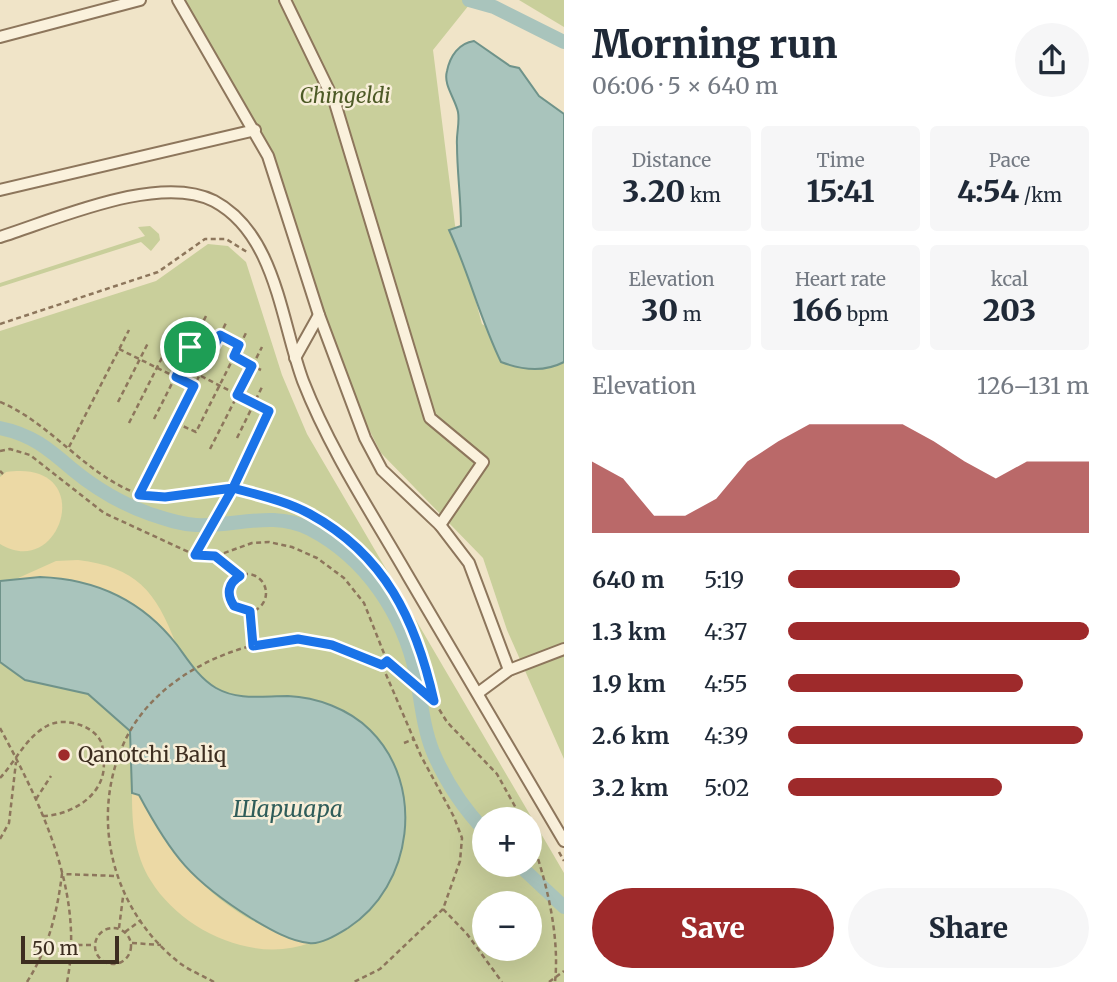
<!DOCTYPE html>
<meta charset="utf-8">
<style>
body{margin:0;font-family:Merriweather,serif;background:#f6f6f7;color:#1f2937;height:100vh;display:flex;flex-direction:column;font-size:26px;white-space:nowrap}
*{box-sizing:border-box;margin:0}
p{font-size:23px;color:#747a83}
.icon{flex:none;width:38px;height:38px;fill:none;stroke:currentColor;stroke-width:2;stroke-linecap:round;stroke-linejoin:round}
.map{position:relative;flex:1;overflow:hidden}
.drawer{display:flex;flex-direction:column;background:#fff;width:553px}
.drawer>*{flex:none}
.buttons{position:absolute;left:472px;top:807px;display:grid;gap:14px}
.buttons a{display:grid;place-items:center;width:70px;height:70px;border-radius:50%;background:#fff;box-shadow:0 7px 28px #0002;font-size:35px}
.scale{position:absolute;left:21px;bottom:18px;width:98px;box-sizing:border-box;padding-left:7px;border:4px solid #3d2e20;border-top:0;font-size:19px;line-height:24px;white-space:nowrap;color:#3d2e20;-webkit-text-stroke:5px #f7eed8;paint-order:stroke}
.pin{position:absolute;display:grid;place-items:center;width:60px;height:60px;color:#fff;margin:-30px;border:4px solid #fff;border-radius:50%;box-shadow:0 2px 7px #0007}
.round{display:grid;place-items:center;flex:none;width:74px;height:74px;border-radius:37px;background:#f6f6f7}
.overview{display:flex;align-items:center;justify-content:space-between;height:119px;padding:0 28px}
h1{font-size:38px;font-weight:800;line-height:52px}
.metrics{display:grid;grid-template-columns:repeat(3,1fr);gap:10px;height:119px;padding:7px 28px}
.metrics div{display:grid;align-content:center;border-radius:7px;background:#f6f6f7;text-align:center}
.metrics b{font-size:30px;font-weight:800}
.metrics small{font-size:19px;font-weight:400}
.metrics p{font-size:19px}
.chart{height:196px;padding:14px 28px}
.chart p{display:flex;justify-content:space-between}
.chart svg{width:100%;height:126px;margin-top:7px;fill:#9e2a2b;opacity:.7}
.action{display:flex;gap:14px;margin-top:auto;padding:14px 28px}
.action a{flex:1;height:80px;border-radius:42px;background:#9e2a2b;color:#fff;font-size:28px;font-weight:800;line-height:80px;text-align:center}
.action a+a{background:#f6f6f7;color:#1f2937}
ul{padding:0 28px;list-style:none;font-size:23px}
li{display:grid;grid-template-columns:112px 84px 1fr;align-items:center;height:52px}
li i{height:18px;border-radius:9px;background:#9e2a2b}
main{display:flex;flex:1;min-height:0}
.map>svg:first-child{display:block}
</style>
<main>
<div class="map">
<svg width="564" height="982" viewBox="0 0 564 982">
<rect width="100%" height="100%" fill="#f0e4c8"/>
<!-- green -->
<g fill="#c9cf9b" fill-rule="evenodd">
<path d="M182,0H473L433,50L455,225L482,324L556,366L564,362V759L507,630L483,558L381,453L349,390L276,168Z"/>
<path d="M519,0H564V27Z"/>
<path d="M150,226L159,234L160,240L151,251L141,242L0,287V283L145,236L138,227Z"/>
<path d="M208,244L228,246L246,262L282,375L307,434L564,873V982H0V331L156,281ZM485,819H530V864H485ZM485,903H530V948H485Z"/>
</g>
<!-- sand -->
<g fill="#ecd9a5">
<path d="M6,472C99,458 62,582 0,544V477Z"/>
<path d="M78,560C136,567 156,591 176,644L128,601L16,579L56,561Z"/>
<path d="M132,793L139,795C170,854 211,905 274,931C285,936 298,939 310,943C254,964 182,931 151,881C134,854 132,824 132,793Z"/>
</g>
<!-- water -->
<g fill="#a9c4bc" stroke="#6f938a" stroke-width="2">
<path d="M474,41L510,66L519,68L539,96L564,114V362C543,373 522,370 501,362C480,319 469,273 449,230L461,226C461,199 457,172 457,145C456,134 460,123 458,112C455,98 443,85 447,71C450,56 459,43 474,41Z"/>
<path d="M40,577C96,579 142,600 177,645C188,660 199,678 216,688C239,701 262,696 288,696C316,697 349,709 370,730C426,785 413,886 348,928C338,934 321,945 309,943C289,941 268,928 251,918C192,881 172,857 139,795L132,793L130,731L88,694L25,680L0,662V581Z"/>
</g>
<g fill="none" stroke-linecap="round" stroke-linejoin="round">
<!-- canal -->
<g stroke="#a9c4bc" stroke-width="14">
<path d="M469,0L494,7L564,42"/>
<path d="M0,428C31,434 49,449 72,469C95,488 122,504 150,514C165,519 179,524 196,525C235,527 273,510 310,529C366,558 403,614 416,674C421,700 423,727 433,752C445,780 464,809 485,831"/>
<path d="M518,864L564,907"/>
</g>
<defs>
<g id="street">
<path d="M178,0L268,156L319,315L365,438L382,470L440,525L469,563L509,670"/>
<path d="M285,0L335,103L430,418L483,462L440,525"/>
<path d="M0,37L140,0"/>
<path d="M0,190L255,130"/>
<path d="M0,237C57,219 159,173 214,201C276,234 281,322 303,381C330,450 371,512 408,576C460,664 512,753 564,841"/>
<path d="M295,358L319,315"/>
<path d="M478,693L509,670L564,649"/>
</g>
</defs>
<!-- street casing -->
<use href="#street" stroke="#8d765c" stroke-width="14"/>
<!-- path -->
<g stroke="#8d765c" stroke-width="2.5" stroke-dasharray="5 3.5" stroke-linecap="butt">
<path d="M0,324L158,272L205,239H226L247,252"/>
<path d="M163,334L190,347"/>
<path d="M221,336L239,345"/>
<path d="M195,337L214,347"/>
<path d="M119,349L194,386"/>
<path d="M234,357L261,370"/>
<path d="M201,376L269,411"/>
<path d="M0,402C51,423 85,474 136,493C167,505 200,487 231,488C244,488 259,496 272,500C369,529 413,604 433,698"/>
<path d="M118,402L148,343"/>
<path d="M154,419L206,316"/>
<path d="M129,423L181,320"/>
<path d="M176,423L196,432L246,333"/>
<path d="M237,438L262,387"/>
<path d="M69,447L129,330"/>
<path d="M210,449L262,347"/>
<path d="M0,451L10,449L30,455L104,513L195,555L213,557L252,543L269,542L292,547L317,558L344,578L364,603L387,661L434,701L447,722L497,774L522,819"/>
<path d="M0,471L3,474"/>
<path d="M139,495L227,321"/>
<path d="M195,555L233,488L273,404"/>
<path d="M215,556L240,576"/>
<circle cx="247" cy="593" r="19"/>
<path d="M250,612L253,646"/>
<path d="M0,728C41,804 85,893 67,982"/>
<path d="M404,743L414,739"/>
<path d="M0,778C15,762 27,736 47,726C62,717 91,724 100,740C103,744 103,752 103,756C110,792 74,815 43,816"/>
<path d="M36,799L51,776"/>
<path d="M530,835C546,879 560,935 555,982"/>
<path d="M0,839L9,823L16,762"/>
<path d="M559,852L564,861"/>
<path d="M443,909L467,934L502,982"/>
<path d="M119,928L123,897"/>
<circle cx="113" cy="946" r="18"/>
<path d="M125,932L141,920"/>
<path d="M132,943L161,945"/>
<path d="M69,945H94"/>
<path d="M27,982C48,949 57,914 62,874L117,876"/>
<path d="M214,982C203,976 191,971 181,964C114,913 89,822 123,745C151,680 229,642 296,639C324,638 358,653 382,665L421,756L454,817L462,838L460,861L443,909L380,969L354,982"/>
<path d="M549,982L564,971"/>
</g>
<!-- street -->
<use href="#street" stroke="#faf1dc" stroke-width="10"/>
</g>
<g fill="none" stroke-linecap="round" stroke-linejoin="round">
<defs>
<path id="route" d="M190,347L176,377L194,386L139,495L165,497L233,488L195,555L215,556L240,576C228,583 226,594 234,606L250,611L253,646L298,639L332,645L382,665L387,661L434,701C416,620 385,555 310,514C287,501 258,495 233,488L269,411L237,395L252,366L234,356L239,345L220,335L214,346L195,337L190,347"/>
</defs>
<!-- route casing -->
<use href="#route" stroke="#fff" stroke-width="14"/>
<!-- route -->
<use href="#route" stroke="#1a73e8" stroke-width="9"/>
</g>
<!-- markers -->
<circle fill="#9e2a2b" stroke="#f7eed8" stroke-width="2.5" cx="64" cy="755" r="7"/>
<g text-anchor="middle" stroke-width="5" stroke-linejoin="round" paint-order="stroke">
<!-- park labels -->
<g font-size="21" font-style="italic" fill="#4d5a26" stroke="#f7eed8">
<text x="345" y="103">Chingeldi</text>
</g>
<!-- poi labels -->
<g font-size="21" fill="#3d2e20" stroke="#f7eed8" text-anchor="start">
<text x="78" y="762">Qanotchi Baliq</text>
</g>
<!-- water labels -->
<g font-size="23" font-style="italic" fill="#2f5d5a" stroke="#f7eed8">
<text x="288" y="817">Шаршара</text>
</g>
</g>
</svg>
<div class="buttons">
<a>+</a>
<a>−</a>
</div>
<div class="scale">50 m</div>
<div class="pin" style="left:190px;top:347px;background:#1e9e55"><svg class="icon" aria-label="arrive" viewBox="0 0 24 24"><path d="M6 21V4h12l-3 4 3 4H6"/></svg></div>
</div>
<section class="drawer">
<div class="overview"><div><h1>Morning run</h1><p>06:06 · 5 × 640 m</p></div><a class="round"><svg class="icon" aria-label="share" viewBox="0 0 24 24"><path d="M12 15V3M7 8l5-5 5 5M5 13v7h14v-7"/></svg></a></div>
<div class="metrics">
<div><p>Distance</p><b>3.20<small> km</small></b></div>
<div><p>Time</p><b>15:41</b></div>
<div><p>Pace</p><b>4:54<small> /km</small></b></div>
</div>
<div class="metrics">
<div><p>Elevation</p><b>30<small> m</small></b></div>
<div><p>Heart rate</p><b>166<small> bpm</small></b></div>
<div><p>kcal</p><b>203</b></div>
</div>
<div class="chart"><p><span>Elevation</span>126–131 m</p>
<svg viewBox="0 0 160 44" preserveAspectRatio="none"><path d="M0 44V19L10 25L20 38L30 38L40 32L50 19L60 12L70 6L80 6L90 6L100 6L110 12L120 19L130 25L140 19L150 19L160 19V44z"/></svg>
</div>
<ul>
<li><b>640 m</b>5:19<i style="width:57%"></i></li>
<li><b>1.3 km</b>4:37<i style="width:100%"></i></li>
<li><b>1.9 km</b>4:55<i style="width:78%"></i></li>
<li><b>2.6 km</b>4:39<i style="width:98%"></i></li>
<li><b>3.2 km</b>5:02<i style="width:71%"></i></li>
</ul>
<div class="action"><a>Save</a><a>Share</a></div>
</section>
</main>
